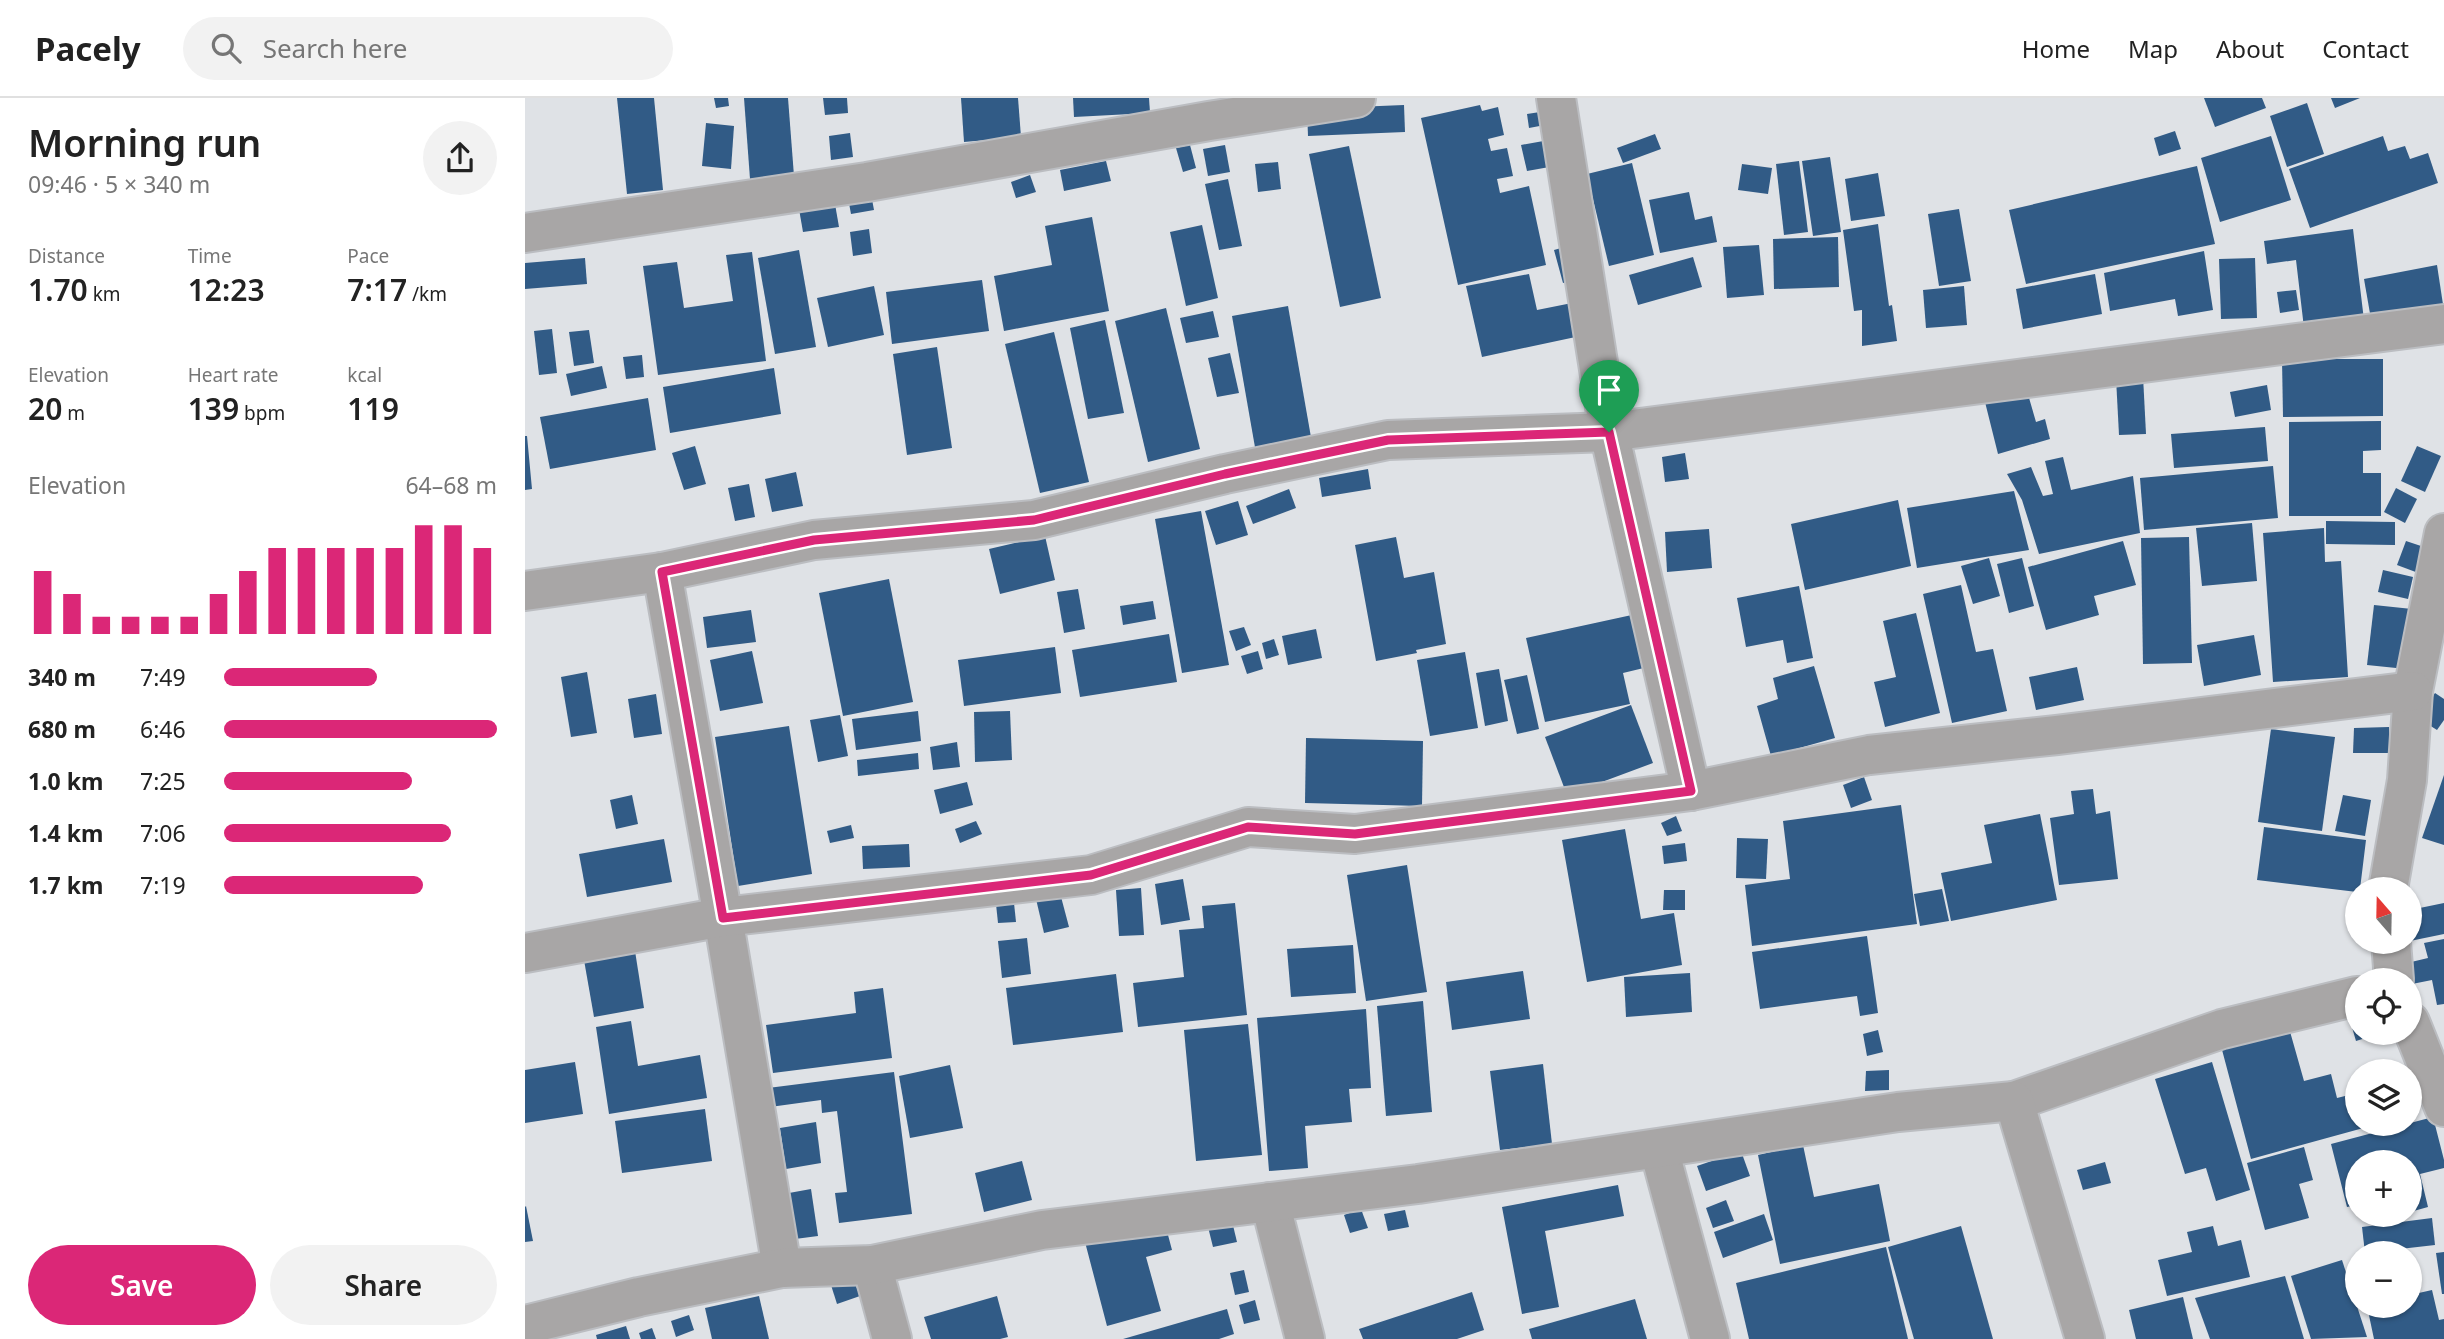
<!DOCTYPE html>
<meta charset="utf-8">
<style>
body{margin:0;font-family:"Noto Sans",sans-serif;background:#f2f2f2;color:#222;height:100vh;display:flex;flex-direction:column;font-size:26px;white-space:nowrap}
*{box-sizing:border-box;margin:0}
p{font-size:23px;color:#767676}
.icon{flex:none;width:38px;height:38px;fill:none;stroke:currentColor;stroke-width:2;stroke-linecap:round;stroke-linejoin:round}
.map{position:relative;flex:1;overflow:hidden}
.panel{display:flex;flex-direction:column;background:#fff;width:525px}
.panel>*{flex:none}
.needle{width:46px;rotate:340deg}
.buttons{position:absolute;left:1820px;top:779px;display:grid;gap:14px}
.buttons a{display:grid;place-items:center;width:77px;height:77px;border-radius:50%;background:#fff;box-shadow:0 2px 5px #0004;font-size:35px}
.pin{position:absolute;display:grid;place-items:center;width:60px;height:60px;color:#fff;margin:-72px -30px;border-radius:50% 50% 50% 0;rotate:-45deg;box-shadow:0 0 7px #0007}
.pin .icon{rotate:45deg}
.round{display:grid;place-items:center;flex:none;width:74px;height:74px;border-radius:37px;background:#f2f2f2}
.head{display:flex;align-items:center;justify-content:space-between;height:119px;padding:0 28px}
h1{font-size:38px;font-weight:600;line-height:52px}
.stats{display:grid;grid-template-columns:repeat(3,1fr);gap:10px;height:119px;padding:7px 28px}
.stats div{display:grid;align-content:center}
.stats b{font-size:30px;font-weight:600}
.stats small{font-size:19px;font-weight:400}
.stats p{font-size:19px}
.chart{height:196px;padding:14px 28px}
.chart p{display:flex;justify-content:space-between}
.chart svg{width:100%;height:126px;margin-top:7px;stroke:#db2777;stroke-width:6}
.action{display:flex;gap:14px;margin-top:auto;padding:14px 28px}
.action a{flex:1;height:80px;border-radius:42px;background:#db2777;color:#fff;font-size:28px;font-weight:600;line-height:80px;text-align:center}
.action a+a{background:#f2f2f2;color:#222}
ul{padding:0 28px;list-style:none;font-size:23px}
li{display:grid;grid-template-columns:112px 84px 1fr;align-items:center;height:52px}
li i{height:18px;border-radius:9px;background:#db2777}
header{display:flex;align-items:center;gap:42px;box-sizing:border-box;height:98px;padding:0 35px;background:#fff;border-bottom:2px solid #e0e0e0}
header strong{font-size:33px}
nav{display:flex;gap:38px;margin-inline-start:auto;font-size:24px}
.search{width:490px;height:63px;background:#f2f2f2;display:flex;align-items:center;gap:18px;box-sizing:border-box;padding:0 24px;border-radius:38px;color:#767676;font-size:26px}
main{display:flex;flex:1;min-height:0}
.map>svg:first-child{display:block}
</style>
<header>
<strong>Pacely</strong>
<div class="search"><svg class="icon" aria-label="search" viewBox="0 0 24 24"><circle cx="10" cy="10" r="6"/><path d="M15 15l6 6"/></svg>Search here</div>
<nav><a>Home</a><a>Map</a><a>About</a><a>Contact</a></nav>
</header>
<main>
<section class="panel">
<div class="head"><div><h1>Morning run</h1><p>09:46 · 5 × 340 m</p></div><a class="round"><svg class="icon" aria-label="share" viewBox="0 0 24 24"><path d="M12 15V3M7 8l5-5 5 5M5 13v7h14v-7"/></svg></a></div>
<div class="stats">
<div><p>Distance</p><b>1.70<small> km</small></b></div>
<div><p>Time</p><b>12:23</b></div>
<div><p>Pace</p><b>7:17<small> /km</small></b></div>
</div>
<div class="stats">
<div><p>Elevation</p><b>20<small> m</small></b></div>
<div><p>Heart rate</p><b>139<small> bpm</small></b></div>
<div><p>kcal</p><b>119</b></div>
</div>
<div class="chart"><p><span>Elevation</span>64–68 m</p>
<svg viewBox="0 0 160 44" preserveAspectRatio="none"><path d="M5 44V22M15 44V30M25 44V38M35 44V38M45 44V38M55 44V38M65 44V30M75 44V22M85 44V14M95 44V14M105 44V14M115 44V14M125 44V14M135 44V6M145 44V6M155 44V14"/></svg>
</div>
<ul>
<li><b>340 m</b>7:49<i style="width:56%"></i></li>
<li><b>680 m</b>6:46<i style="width:100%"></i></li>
<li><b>1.0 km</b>7:25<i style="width:69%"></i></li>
<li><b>1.4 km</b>7:06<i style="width:83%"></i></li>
<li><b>1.7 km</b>7:19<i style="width:73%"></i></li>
</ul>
<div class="action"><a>Save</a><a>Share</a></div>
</section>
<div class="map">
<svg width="1919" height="1241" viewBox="0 0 1919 1241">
<rect width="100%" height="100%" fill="#dfe2e6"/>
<!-- building -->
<g fill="#315b86">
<path d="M92,0H129L138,92L102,96Z"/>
<path d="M189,0H203L204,8L191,10Z"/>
<path d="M219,0H263L269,78L225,81Z"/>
<path d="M298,0H322L323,15L300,17Z"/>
<path d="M436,0H493L496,39L439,44Z"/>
<path d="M548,0H624L625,15L549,19Z"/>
<path d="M1679,0H1737L1741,10L1690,29Z"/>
<path d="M1806,0H1835L1810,10Z"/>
<path d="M1782,5L1799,56L1762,69L1745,18Z"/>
<path d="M879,7L880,34L783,38L782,11Z"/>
<path d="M955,7L957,13L973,9L979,37L963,41L966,53L982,50L988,78L972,81L975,95L1004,88L1021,167L933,187L896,20Z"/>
<path d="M1015,14L1020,27L1004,30L1002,16Z"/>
<path d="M181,25L209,28L206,71L177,68Z"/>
<path d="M1650,33L1656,51L1634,58L1629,40Z"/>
<path d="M325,35L328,59L306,62L304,38Z"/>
<path d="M1130,36L1136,51L1098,65L1092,50Z"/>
<path d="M1746,38L1766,102L1695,124L1676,60Z"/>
<path d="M1858,38L1863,53L1880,48L1885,61L1903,55L1913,85L1785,130L1764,71Z"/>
<path d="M1024,42L1030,68L1002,73L996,47Z"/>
<path d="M665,47L671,70L658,74L651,50Z"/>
<path d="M700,47L705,74L683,78L678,51Z"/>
<path d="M824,48L856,200L815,209L784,56Z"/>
<path d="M1305,59L1316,134L1288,138L1277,63Z"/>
<path d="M581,63L586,83L539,93L535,72Z"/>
<path d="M1274,63L1283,134L1259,137L1251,66Z"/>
<path d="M753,64L756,91L733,94L730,66Z"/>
<path d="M1107,65L1129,157L1084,168L1062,76Z"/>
<path d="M1217,66L1247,70L1243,96L1213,92Z"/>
<path d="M1672,68L1690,146L1501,186L1484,112Z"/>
<path d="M1353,75L1360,118L1326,123L1320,81Z"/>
<path d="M505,77L511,94L491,100L486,84Z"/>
<path d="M703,81L717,148L694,152L680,86Z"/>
<path d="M1164,94L1170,122L1187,118L1192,144L1135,155L1124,102Z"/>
<path d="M346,96L349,112L326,116L323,100Z"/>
<path d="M310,106L314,129L278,134L274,111Z"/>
<path d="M1434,111L1446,183L1414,188L1403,116Z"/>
<path d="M567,119L584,213L479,233L469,178L527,167L520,128Z"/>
<path d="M1353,126L1364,208L1367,207L1372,243L1337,248V212L1329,213L1318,132Z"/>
<path d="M677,127L693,200L661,208L645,134Z"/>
<path d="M344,131L347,155L328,158L325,134Z"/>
<path d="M1828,131L1839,222L1779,230L1771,162L1742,166L1739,143Z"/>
<path d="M1313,139L1314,189L1249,191L1248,141Z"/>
<path d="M1050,146L1059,179L1038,185L1029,152Z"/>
<path d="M1234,147L1239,197L1202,200L1198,149Z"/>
<path d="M274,152L291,249L250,256L233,160Z"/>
<path d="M1679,153L1688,212L1653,218L1650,201L1585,213L1579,175Z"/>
<path d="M227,154L241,263L133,277L118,168L152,164L159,210L208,203L201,157Z"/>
<path d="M1168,159L1177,189L1113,207L1104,177Z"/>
<path d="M60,160L62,186L0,191V165Z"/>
<path d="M1730,160L1732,220L1696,221L1694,161Z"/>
<path d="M1912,167L1919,213L1847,227L1839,181Z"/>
<path d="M1004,176L1012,212L1052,204L1060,237L957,259L941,188Z"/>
<path d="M1570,176L1577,216L1498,231L1491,191Z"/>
<path d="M457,182L464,233L367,246L361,194Z"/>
<path d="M349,188L359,237L303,249L292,200Z"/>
<path d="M1439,188L1442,227L1401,230L1398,192Z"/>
<path d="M1771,192L1774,212L1755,215L1752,194Z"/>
<path d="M763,208L787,345L731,355L707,218Z"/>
<path d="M641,210L675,351L623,364L590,223Z"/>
<path d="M688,213L694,239L661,245L655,220Z"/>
<path d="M580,222L599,315L563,321L545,230Z"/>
<path d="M27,231L32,275L14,277L9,233Z"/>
<path d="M64,232L69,265L49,268L44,234Z"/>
<path d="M529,234L564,384L515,395L480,246Z"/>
<path d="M412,249L427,350L382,357L368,256Z"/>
<path d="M705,255L714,295L692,299L683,260Z"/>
<path d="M117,257L119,279L101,281L98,259Z"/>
<path d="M1757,261H1858V318L1758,319Z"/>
<path d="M77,268L82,290L46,298L41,276Z"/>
<path d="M249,270L256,316L145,335L138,289Z"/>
<path d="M1618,278L1621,336L1594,337L1591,280Z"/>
<path d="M1742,287L1746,312L1710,319L1705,294Z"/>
<path d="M1502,293L1511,324L1520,321L1525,341L1473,356L1460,304Z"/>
<path d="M123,300L131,352L25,371L15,319Z"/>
<path d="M1856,323V352L1838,353V375H1856V418H1764V324Z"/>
<path d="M1740,329L1743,363L1649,370L1646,336Z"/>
<path d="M0,338H2L7,391L0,392Z"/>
<path d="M170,348L181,386L159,392L147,355Z"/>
<path d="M1892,348L1916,358L1900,394L1876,383Z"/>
<path d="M1160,355L1164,381L1140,384L1137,359Z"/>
<path d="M1538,359L1546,392L1608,378L1615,435L1514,456L1497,402L1482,376L1506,369L1518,398L1528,396L1520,363Z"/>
<path d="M1748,368L1753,420L1619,432L1615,380Z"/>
<path d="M843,371L846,391L797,399L794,380Z"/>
<path d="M271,374L278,408L247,414L240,381Z"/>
<path d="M224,386L230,419L210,423L203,390Z"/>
<path d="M1871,390L1892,401L1880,425L1859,414Z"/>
<path d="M764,391L771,410L728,426L721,408Z"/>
<path d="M1489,393L1504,452L1392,470L1382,410Z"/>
<path d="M1373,402L1386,468L1280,492L1266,426Z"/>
<path d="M713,403L723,437L691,447L680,413Z"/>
<path d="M676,413L704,567L657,575L630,421Z"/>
<path d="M1801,423L1870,424V447L1801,446Z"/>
<path d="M1727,425L1732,483L1677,488L1671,430Z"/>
<path d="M1799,430L1800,464L1816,463L1823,579L1748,584L1738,435Z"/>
<path d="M1184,431L1187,470L1142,474L1140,434Z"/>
<path d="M520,438L530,482L475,496L464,451Z"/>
<path d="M871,439L879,480L909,474L921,546L891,552L892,555L851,563L830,447Z"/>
<path d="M1664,439L1667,565L1618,566L1616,440Z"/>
<path d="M1598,443L1611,487L1569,498L1574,517L1521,532L1503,469Z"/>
<path d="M1881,443L1905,451L1896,476L1872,467Z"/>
<path d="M1464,460L1475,498L1448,506L1436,468Z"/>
<path d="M1497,460L1509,508L1484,515L1472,466Z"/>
<path d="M1858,472L1888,479L1883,501L1853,494Z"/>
<path d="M364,481L388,604L318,618L294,495Z"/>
<path d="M1436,487L1451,554L1468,551L1482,613L1427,625L1398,496Z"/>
<path d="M1274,488L1288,560L1262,565L1258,542L1221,549L1212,500Z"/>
<path d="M553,491L560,531L539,535L532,494Z"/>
<path d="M628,503L631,521L598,527L595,508Z"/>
<path d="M1849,507L1887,511L1881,571L1842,567Z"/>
<path d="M226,512L231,544L182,550L178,519Z"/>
<path d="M1116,515L1127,568L1098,575L1105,606L1020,624L1001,540Z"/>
<path d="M1391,515L1415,615L1360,629L1349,584L1371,579L1358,523Z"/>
<path d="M719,529L726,547L711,553L704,533Z"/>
<path d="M791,531L797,560L763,567L757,538Z"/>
<path d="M644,536L652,584L555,599L547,552Z"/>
<path d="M1729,537L1736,577L1679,588L1672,547Z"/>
<path d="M749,541L754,557L741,561L737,545Z"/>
<path d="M530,549L536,595L439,608L433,562Z"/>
<path d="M227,553L238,605L195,613L185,562Z"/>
<path d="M733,553L738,571L722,576L716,558Z"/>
<path d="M940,554L953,630L905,638L892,562Z"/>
<path d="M1289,568L1310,640L1246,658L1232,608L1253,601L1248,580Z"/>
<path d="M1552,569L1559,602L1511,612L1504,579Z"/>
<path d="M974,571L983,623L960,628L951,575Z"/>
<path d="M62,574L72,635L46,639L36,579Z"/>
<path d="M1002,577L1014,631L992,636L979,582Z"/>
<path d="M1910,595L1919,601V622L1912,632L1893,620Z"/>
<path d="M131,596L137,636L109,640L103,601Z"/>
<path d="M1106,607L1128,665L1042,697L1020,639Z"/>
<path d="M393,613L396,643L331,652L327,621Z"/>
<path d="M485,613L487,662L450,664L449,614Z"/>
<path d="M315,617L323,658L293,664L285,622Z"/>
<path d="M264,628L287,776L213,788L190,639Z"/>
<path d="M1864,629L1865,655H1828L1829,630Z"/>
<path d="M1746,631L1810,639L1797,733L1733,724Z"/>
<path d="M781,640L898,643L897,708L780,705Z"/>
<path d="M432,644L435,669L408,672L405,649Z"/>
<path d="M393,655L394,671L333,678L332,662Z"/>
<path d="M1919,677V747L1897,740Z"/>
<path d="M1339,679L1347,702L1326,710L1318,687Z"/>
<path d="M442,684L448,707L415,716L409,692Z"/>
<path d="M1568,691L1571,716L1585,713L1593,781L1534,787L1525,720L1549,716L1546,693Z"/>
<path d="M107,697L113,726L91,731L85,702Z"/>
<path d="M1818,697L1846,702L1840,738L1810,733Z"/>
<path d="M1376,707L1392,826L1227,848L1220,787L1265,781L1258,723Z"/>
<path d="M1515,716L1532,802L1426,823L1416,775L1467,765L1459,727Z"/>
<path d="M1151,718L1157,733L1142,738L1136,725Z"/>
<path d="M451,723L457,736L435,745L430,731Z"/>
<path d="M326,727L329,740L305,745L302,733Z"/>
<path d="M1739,729L1841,742L1835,791H1832V794L1732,782Z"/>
<path d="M1100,731L1116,821L1149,815L1157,867L1062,884L1037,742Z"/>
<path d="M1212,740L1243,741L1241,781L1211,780Z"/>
<path d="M139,741L147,784L62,799L54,756Z"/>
<path d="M1160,745L1162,763L1139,766L1137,748Z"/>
<path d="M384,746L385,769L338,771L337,748Z"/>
<path d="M882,767L902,894L841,903L822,777Z"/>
<path d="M658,781L665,822L636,827L630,786Z"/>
<path d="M616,790L619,837L594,838L591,792Z"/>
<path d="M1417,791L1424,823L1395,828L1389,796Z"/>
<path d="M1139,792H1160V812H1138Z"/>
<path d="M535,795L544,829L519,835L511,801Z"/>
<path d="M489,805L491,824L473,825L471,806Z"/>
<path d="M710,805L722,917L613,929L608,885L659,879L654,832L679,830L677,808Z"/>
<path d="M1919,805V836L1885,843V812Z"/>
<path d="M1342,838L1353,915L1335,918L1332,898L1235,911L1227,854Z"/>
<path d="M502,840L506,876L477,880L473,843Z"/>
<path d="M1919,841V906L1912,907L1907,882L1887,886L1882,865L1903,860L1899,845Z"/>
<path d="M828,847L831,895L766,899L762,851Z"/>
<path d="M110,853L119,910L69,919L59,862Z"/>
<path d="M998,873L1005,921L927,932L921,884Z"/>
<path d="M1165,875L1167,914L1101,919L1099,879Z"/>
<path d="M591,876L598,934L488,947L481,890Z"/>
<path d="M358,890L367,960L248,975L241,927L331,915L329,894Z"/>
<path d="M898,903L907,1014L861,1018L852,908Z"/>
<path d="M841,911L846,990L824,991L827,1024L780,1028L783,1070L744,1073L732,920Z"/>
<path d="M1832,916V934H1850V937L1831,943L1824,919Z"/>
<path d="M106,923L113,968L175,957L182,1000L84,1016L71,929Z"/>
<path d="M723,926L737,1057L671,1063L659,932Z"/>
<path d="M1764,930L1779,983L1806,976L1812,1000L1832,995V1026H1841L1842,1029L1726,1061L1696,948Z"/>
<path d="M1353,932L1358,954L1342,958L1338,936Z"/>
<path d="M50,964L58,1016L0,1025V972Z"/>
<path d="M1687,964L1725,1092L1691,1103L1681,1070L1660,1076L1630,981Z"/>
<path d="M1018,966L1027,1046L975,1052L965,973Z"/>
<path d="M425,967L438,1030L385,1040L374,978Z"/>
<path d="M1364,972V992L1340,993L1341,973Z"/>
<path d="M369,974L387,1116L314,1125L310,1095L322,1094L312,1013L297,1015L296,1002L245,1009L243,990Z"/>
<path d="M180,1011L187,1063L97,1075L90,1023Z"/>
<path d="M1908,1019L1919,1062V1070L1895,1076L1903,1109L1885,1114V1064H1832V1107L1822,1109L1806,1046Z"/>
<path d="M291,1024L296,1065L261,1071L255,1030Z"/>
<path d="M1278,1047L1289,1099L1354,1086L1365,1143L1255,1166L1233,1057Z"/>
<path d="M1779,1049L1788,1082L1774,1086L1784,1120L1740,1132L1722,1065Z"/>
<path d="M1216,1053L1225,1078L1181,1093L1172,1068Z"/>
<path d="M497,1063L507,1102L459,1114L450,1075Z"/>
<path d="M1580,1064L1586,1085L1558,1092L1552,1072Z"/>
<path d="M1093,1087L1099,1118L1020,1133L1034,1209L997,1216L977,1109Z"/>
<path d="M286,1091L293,1138L270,1141L264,1095Z"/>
<path d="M1201,1102L1209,1123L1188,1130L1181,1110Z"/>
<path d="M1,1108L8,1143L0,1144V1109Z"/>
<path d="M836,1111L843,1130L825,1135L819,1117Z"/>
<path d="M880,1112L884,1129L863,1133L859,1116Z"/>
<path d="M705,1115L712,1144L688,1149L681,1121Z"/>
<path d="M1239,1116L1248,1142L1198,1160L1189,1134Z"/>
<path d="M1907,1120L1910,1147L1840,1155L1837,1129Z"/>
<path d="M639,1122L647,1152L621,1159L636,1213L582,1228L560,1144Z"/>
<path d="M1436,1128L1468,1241H1389L1363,1149Z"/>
<path d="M1688,1128L1693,1148L1716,1142L1725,1179L1642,1198L1633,1162L1667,1154L1662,1134Z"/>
<path d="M1361,1149L1383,1241H1224L1211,1185Z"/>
<path d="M1919,1154V1196H1917L1911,1155Z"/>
<path d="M1817,1162L1842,1239L1786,1241L1766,1178Z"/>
<path d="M719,1172L724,1194L710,1197L705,1175Z"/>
<path d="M327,1178L335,1198L312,1206L306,1187Z"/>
<path d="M1760,1178L1779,1241H1685L1670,1200Z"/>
<path d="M1907,1192L1914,1222L1919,1221V1241H1849L1842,1208H1885V1197Z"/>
<path d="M947,1194L959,1232L932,1241H838L834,1231Z"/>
<path d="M234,1198L244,1241H187L180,1210Z"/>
<path d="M472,1198L483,1239L475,1241H406L399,1219Z"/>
<path d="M1658,1199L1668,1241H1611L1604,1212Z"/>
<path d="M1110,1201L1122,1241H1007L1004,1231Z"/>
<path d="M730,1202L735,1222L719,1226L714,1207Z"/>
<path d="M702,1211L709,1236L694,1241H598Z"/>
<path d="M164,1217L169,1232L151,1239L146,1223Z"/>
<path d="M101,1228L105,1241H72L71,1237Z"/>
<path d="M127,1230L131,1241H116L114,1235Z"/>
</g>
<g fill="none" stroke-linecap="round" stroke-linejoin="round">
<defs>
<g id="minor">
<path d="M1031,0L1084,334L1166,693"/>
<path d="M0,135L342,84L684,23L831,0"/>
<path d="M137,474L198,819L257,1170"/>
<path d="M0,493L137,474L289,442L509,422L700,376L863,342L1084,334L1919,226"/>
<path d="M1863,791L1882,682L1888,593L1919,435"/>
<path d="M1866,844L1869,882"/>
<path d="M0,855L198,819L566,777L723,729L830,736L1166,693L1344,657L1532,637L1888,593"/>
<path d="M1885,924L1919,1009"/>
<path d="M1489,1003L1697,931L1832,898"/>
<path d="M1134,1051L1185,1241"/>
<path d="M745,1104L780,1241"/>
<path d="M347,1167L367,1241"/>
<path d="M0,1227L114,1199L257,1170L347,1167L517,1132L893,1086L1373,1014L1489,1003L1560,1241"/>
</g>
</defs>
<!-- minor casing -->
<use href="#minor" stroke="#bbbdc1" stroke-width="42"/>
<!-- minor -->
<use href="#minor" stroke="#a8a6a6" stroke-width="38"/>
</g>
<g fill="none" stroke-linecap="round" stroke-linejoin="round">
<defs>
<path id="route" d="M1084,334L1166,693L830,736L723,729L566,777L198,820L137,474L289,442L509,422L700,376L863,342Z"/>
</defs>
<!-- route casing -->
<use href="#route" stroke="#fff" stroke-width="14"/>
<!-- route -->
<use href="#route" stroke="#db2777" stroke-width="9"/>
</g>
</svg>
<div class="buttons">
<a><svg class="needle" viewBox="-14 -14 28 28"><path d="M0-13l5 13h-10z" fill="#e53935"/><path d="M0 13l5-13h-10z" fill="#767676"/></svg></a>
<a><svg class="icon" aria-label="locate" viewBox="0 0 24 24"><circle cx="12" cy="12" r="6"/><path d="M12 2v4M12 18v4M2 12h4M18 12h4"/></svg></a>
<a><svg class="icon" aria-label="layers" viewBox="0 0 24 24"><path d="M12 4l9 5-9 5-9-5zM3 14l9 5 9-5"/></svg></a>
<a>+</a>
<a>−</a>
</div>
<div class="pin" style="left:1084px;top:334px;background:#1e9e55"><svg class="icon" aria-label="arrive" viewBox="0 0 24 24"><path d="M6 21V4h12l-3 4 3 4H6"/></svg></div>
</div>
</main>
